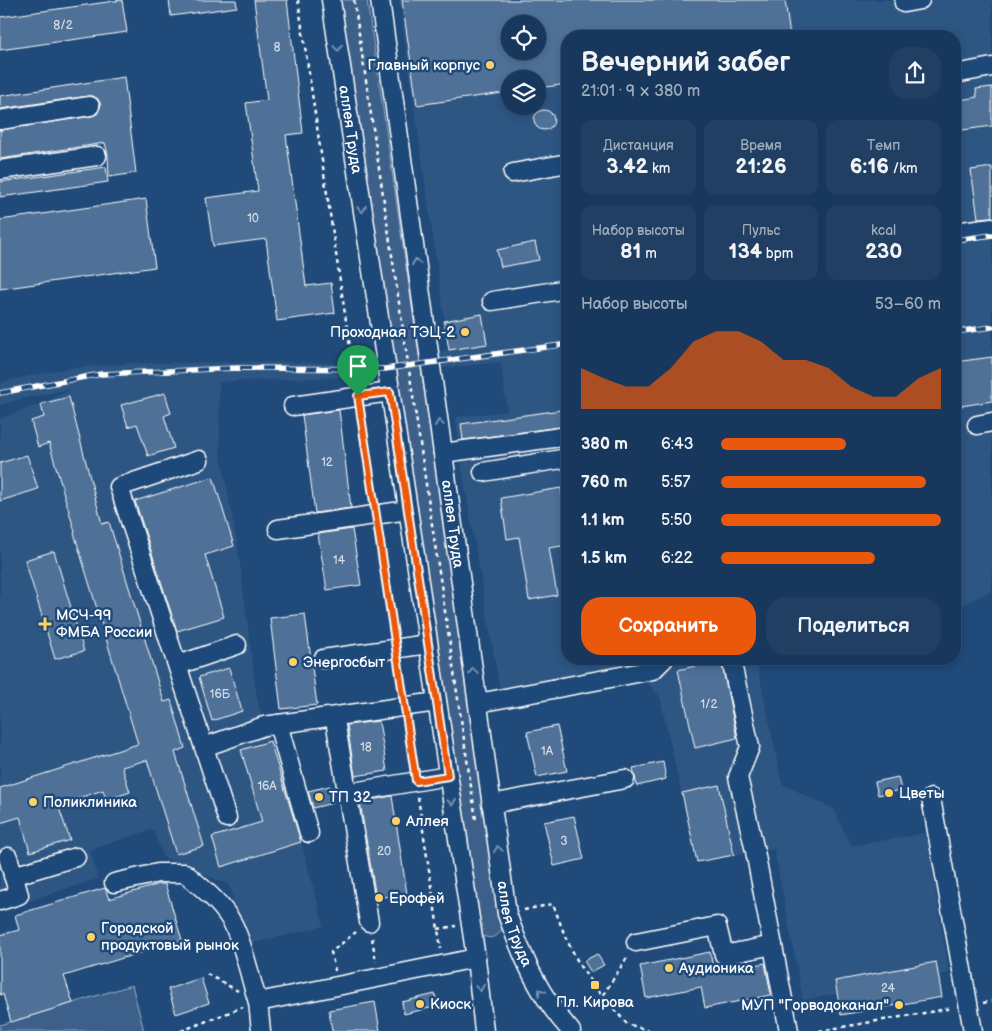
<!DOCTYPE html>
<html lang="ru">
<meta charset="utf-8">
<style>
body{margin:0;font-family:"Balsamiq Sans",sans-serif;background:#203f62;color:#f1f3f6;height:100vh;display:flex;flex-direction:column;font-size:19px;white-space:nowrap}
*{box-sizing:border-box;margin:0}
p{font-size:16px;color:#9eacbb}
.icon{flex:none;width:28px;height:28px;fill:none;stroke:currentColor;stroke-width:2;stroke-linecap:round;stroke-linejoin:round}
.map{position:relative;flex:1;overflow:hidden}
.drawer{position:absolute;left:561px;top:30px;width:400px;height:635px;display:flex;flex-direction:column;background:#17385c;border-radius:20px;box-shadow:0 2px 8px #0003,0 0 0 1px #365272}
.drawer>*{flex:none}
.fabs{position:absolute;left:501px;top:15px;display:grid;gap:10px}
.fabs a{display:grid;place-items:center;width:45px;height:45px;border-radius:50%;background:#17385c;box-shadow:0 2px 8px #0003,0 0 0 1px #365272;font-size:25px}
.pin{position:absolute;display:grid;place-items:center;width:42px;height:42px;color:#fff;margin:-51px -21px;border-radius:50% 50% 50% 0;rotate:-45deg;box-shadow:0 0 5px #0007}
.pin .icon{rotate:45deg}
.round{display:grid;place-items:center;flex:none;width:52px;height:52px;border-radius:20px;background:#203f62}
.headline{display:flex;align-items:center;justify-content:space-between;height:85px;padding:0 20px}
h1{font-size:28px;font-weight:600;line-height:38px}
.stats{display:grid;grid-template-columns:repeat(3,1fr);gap:8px;height:85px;padding:5px 20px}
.stats div{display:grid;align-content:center;border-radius:12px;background:#203f62;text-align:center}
.stats b{font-size:21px;font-weight:600}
.stats small{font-size:14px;font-weight:400}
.stats p{font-size:14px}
.chart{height:140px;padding:10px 20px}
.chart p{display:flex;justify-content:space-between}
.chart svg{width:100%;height:90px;margin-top:5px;fill:#ea580c;opacity:.7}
.action{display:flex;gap:10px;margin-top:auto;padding:10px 20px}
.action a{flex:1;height:58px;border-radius:20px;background:#ea580c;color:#fff;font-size:20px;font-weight:600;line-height:58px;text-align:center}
.action a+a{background:#203f62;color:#f1f3f6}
ul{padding:0 20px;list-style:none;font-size:16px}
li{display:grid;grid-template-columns:80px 60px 1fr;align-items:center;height:38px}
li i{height:12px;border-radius:6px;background:#ea580c}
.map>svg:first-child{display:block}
</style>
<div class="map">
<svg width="992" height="1031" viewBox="0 0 992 1031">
<rect width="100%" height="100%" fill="#1f4a7a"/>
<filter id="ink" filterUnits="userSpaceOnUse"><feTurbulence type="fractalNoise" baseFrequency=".02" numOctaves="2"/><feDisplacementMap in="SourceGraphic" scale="10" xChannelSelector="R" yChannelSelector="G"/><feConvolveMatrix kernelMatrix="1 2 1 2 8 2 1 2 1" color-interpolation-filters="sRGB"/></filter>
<g filter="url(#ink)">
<!-- built -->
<path fill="#2e5683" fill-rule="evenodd" d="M399,0H992V590L955,609V36H568V659H756L782,784L834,809L851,846L926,833L949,973L938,975L936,963L835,981L837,994L803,1000L774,849L734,855L697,862L660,697L635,668L500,691L461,463L456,417L507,411L501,362L372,376L219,382L220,450L238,548L257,698L264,726L301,842L324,926L246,945L229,885L163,857L153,829L90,850L98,879L0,910V419L25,409L41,404L74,388L17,400L0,405V383L14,379L69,368L135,363L287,362L368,365L449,350ZM510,24H538V51H510ZM510,79H538V106H510Z"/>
<!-- green -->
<g fill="#3c618b" stroke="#9eb0c5">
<path d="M340,0H367L503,927C498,940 486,941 477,931Z"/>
<path d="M132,985L144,1031H0V1025Z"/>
</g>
<!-- building -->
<g fill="#507197" stroke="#fff" fill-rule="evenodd">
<path d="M122,0L127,32L0,50V17Z"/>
<path d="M169,0H236L237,7L171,16Z"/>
<path d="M254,0H287L303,133L286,135L306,286L331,283L335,313L277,321L266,239L213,246L206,198L258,191L246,103L267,100Z"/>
<path d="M402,0H785L790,36H568V84L538,88V79H510V92L417,105ZM510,24H538V51H510Z"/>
<path d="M124,77L136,173L109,177L108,155L105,143L0,159V130L92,116L97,114L101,105L98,99L93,96H88L0,109V96Z"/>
<path d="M992,87V126L955,131V101L977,97L976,89Z"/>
<circle cx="544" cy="120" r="10"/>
<path d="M106,167L108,182L0,197V182Z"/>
<path d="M992,167V217L978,218L971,170Z"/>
<path d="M146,199L155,267L0,289V220Z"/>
<path d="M535,242L539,260L501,267L497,250Z"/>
<path d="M482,314L487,344L449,350L444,321Z"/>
<path d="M992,357V401L961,406L955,362Z"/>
<path d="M165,393L171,413L164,416L174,448L148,456L137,424L128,427L121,405Z"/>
<path d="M69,397L102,524L109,522L164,702L171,700L185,748L175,752L204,846L176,854L147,760L122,767L130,792L106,800L103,790L58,805L70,840L30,852L20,817L0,823V788L138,744L74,533L75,532L49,443L38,447L31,421L44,417L41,404Z"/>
<path d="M568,409V426L463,440L461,424Z"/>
<path d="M339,410L351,508L315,513L302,415Z"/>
<path d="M27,455L38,489L0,501V463Z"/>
<path d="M213,477L234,546L205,555L224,617L177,631L135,501Z"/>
<path d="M561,488L568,531V545L549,548L557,595L529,600L519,537L507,539L501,498Z"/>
<path d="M352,529L361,585L327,590L318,534Z"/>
<path d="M54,551L84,651L55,659L25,560Z"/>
<path d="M305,614L317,705L281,709L270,618Z"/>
<path d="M721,660L737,738L695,748L678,670Z"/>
<path d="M229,668L242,711L212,721L199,677Z"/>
<path d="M379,721L387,771L355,776L347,725Z"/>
<path d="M557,726L567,771L537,777L527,732Z"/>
<path d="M270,741L301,842L221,867L212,837L262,822L241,750Z"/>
<path d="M663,762L666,779L637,786L633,768Z"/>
<path d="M898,777L901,790L878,795L875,782Z"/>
<path d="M719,785L734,855L697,862L682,793Z"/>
<path d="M330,786L333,803L313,808L308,791Z"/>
<path d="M392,796L407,894L376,898L360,802Z"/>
<path d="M574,816L584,859L554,866L544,822Z"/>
<path d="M160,884H165L182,940L64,976L73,1003L11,1022L3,994L0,995V935L19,930L15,915L105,888L109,899Z"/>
<path d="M710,952L714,973L765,963L771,995L705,1008L701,987L646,998L640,966Z"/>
<path d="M597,954L604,965L591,972L584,961Z"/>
<path d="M936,962L942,997L841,1015L835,981Z"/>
<path d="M201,978L209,1003L176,1014L168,989Z"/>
<path d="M435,994L438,1006L404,1014L402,1002Z"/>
<path d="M375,1002L380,1031H332L329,1010Z"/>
</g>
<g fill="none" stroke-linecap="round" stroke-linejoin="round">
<defs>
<g id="minor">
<path id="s1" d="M331,0L476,958L484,1031"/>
<path id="s2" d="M380,0L507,914C523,958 539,996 571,1031"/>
<path d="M904,3L920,0"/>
<path d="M955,74L992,67"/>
<path d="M0,120L90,106"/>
<path d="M0,170L97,156"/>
<path d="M513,173L568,163"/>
<path d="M955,232L992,227"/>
<path d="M492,301L568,289"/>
<path d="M293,406L390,392"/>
<path d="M977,425L992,422"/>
<path d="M443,453L568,436"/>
<path d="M199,460L119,487L227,818"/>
<path d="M483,472L568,458"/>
<path d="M278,529L408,510"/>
<path d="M323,659L428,644"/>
<path d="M731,659L750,747L738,777L755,851L789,1031"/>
<path d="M178,665L237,645"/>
<path d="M478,703L653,670L664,659"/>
<path d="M278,724L309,833"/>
<path d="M336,726L369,922"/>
<path d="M204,747L264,726L437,702"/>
<path d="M347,793L448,776"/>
<path d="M931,798L973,1031"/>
<path d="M491,804L625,779"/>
<path d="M13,876L76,857"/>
<path d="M114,883L158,873H185C202,888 222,903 233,924C245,948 249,976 258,1002L476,958"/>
<path d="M0,901L19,895L8,857"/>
<path d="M636,942L717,926L724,955L773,945"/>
<path d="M258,1002L261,1031"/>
</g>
</defs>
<!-- minor casing -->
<use href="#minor" stroke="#fff" stroke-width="21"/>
<!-- path -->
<g stroke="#fff" stroke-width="2.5" stroke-dasharray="4 4" stroke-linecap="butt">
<path d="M298,0L355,381"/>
<path d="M354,0L476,820"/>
<path d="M360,411L373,499"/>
<path d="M378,530L393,633"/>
<path d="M398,663L402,692"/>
<path d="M407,722L413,766"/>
<path d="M418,797L441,949"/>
<path d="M524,910L553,904L565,936L580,966L598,991L627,1024L650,1031"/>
<path d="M438,929L456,926"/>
<path d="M372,938L376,962"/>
<path d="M335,971L331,952L356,932"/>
<path d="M207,974L238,991"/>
<path d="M603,995L628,956"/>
<path d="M983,1003L992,1001"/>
<path d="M181,1031L243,1007"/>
<path d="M819,1031L953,1008"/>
</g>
<!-- minor -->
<use href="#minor" stroke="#1f4a7a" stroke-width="18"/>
<defs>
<g id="rail">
<path d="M955,240L992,235"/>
<path d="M955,332L992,327"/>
<path d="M0,393L101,374L236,368L385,369L568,344"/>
</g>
</defs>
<!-- rail casing -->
<use href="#rail" stroke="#fff" stroke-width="5.5"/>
<!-- rail -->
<use href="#rail" stroke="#1f4a7a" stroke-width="4" stroke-dasharray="11" stroke-linecap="butt"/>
</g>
<!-- one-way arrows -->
<defs><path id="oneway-chevron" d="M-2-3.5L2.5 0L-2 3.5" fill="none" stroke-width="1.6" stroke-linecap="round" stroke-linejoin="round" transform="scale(1.25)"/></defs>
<g stroke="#7992af">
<use href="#oneway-chevron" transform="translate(338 48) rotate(82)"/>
<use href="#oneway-chevron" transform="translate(362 209) rotate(82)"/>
<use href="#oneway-chevron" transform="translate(416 262) rotate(-98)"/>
<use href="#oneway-chevron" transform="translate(439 423) rotate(-98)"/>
<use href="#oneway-chevron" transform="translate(473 671) rotate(-98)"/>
<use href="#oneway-chevron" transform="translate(452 802) rotate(81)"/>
<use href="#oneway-chevron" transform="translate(498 849) rotate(-98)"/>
<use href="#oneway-chevron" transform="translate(480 988) rotate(82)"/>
<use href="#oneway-chevron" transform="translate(541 992) rotate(-122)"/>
</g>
</g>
<g fill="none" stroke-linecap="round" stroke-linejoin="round" filter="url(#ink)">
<defs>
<path id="route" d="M390,392L448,776L416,781L358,396Z"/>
</defs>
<!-- route casing -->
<use href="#route" stroke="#fff" stroke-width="10"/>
<!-- route -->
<use href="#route" stroke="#ea580c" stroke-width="6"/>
</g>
<!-- markers -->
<g fill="#ffd166" stroke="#1f4a7a" stroke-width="2">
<circle cx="490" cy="65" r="5"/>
<circle cx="465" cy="332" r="5"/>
<path d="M42.5 616.5h5v5h5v5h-5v5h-5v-5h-5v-5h5z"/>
<circle cx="293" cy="662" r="5"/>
<circle cx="889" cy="793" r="5"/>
<circle cx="319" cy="797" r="5"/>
<circle cx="33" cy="802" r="5"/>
<circle cx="396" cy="821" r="5"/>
<circle cx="379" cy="898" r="5"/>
<circle cx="91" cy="937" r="5"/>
<circle cx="669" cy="968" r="5"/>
<rect x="590" y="980" width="10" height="10" rx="2.5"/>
<circle cx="420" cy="1004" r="5"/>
<circle cx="899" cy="1005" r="5"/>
</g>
<g text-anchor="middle" stroke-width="5" stroke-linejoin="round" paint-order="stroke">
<!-- number labels -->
<g font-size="12" fill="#d3dce5">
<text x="63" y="29">8/2</text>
<text x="277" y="51">8</text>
<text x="253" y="222">10</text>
<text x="327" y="466">12</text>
<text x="339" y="564">14</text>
<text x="220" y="698">16Б</text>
<text x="709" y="708">1/2</text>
<text x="366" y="751">18</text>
<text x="547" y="755">1А</text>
<text x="267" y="790">16А</text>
<text x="564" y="845">3</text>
<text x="384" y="855">20</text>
<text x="888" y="992">24</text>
</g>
<!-- poi labels -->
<g font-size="15" fill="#fff" stroke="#1f4a7a" text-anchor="start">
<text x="480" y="70" text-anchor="end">Главный корпус</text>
<text x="455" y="337" text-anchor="end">Проходная ТЭЦ-2</text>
<text x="56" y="620">МСЧ-99<tspan x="56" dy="17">ФМБА России</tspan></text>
<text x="303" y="667">Энергосбыт</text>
<text x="899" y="798">Цветы</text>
<text x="329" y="802">ТП 32</text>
<text x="43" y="807">Поликлиника</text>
<text x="406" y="826">Аллея</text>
<text x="389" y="903">Ерофей</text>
<text x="101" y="933">Городской<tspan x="101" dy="17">продуктовый рынок</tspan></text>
<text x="679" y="973">Аудионика</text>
<text x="595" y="1007" text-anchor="middle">Пл. Кирова</text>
<text x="430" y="1009">Киоск</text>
<text x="889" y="1010" text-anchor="end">МУП "Горводоканал"</text>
</g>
<!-- street labels -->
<g font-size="15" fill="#fff" stroke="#1f4a7a">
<text dy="5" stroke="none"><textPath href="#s1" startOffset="131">аллея Труда</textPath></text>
<text dy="5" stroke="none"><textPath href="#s2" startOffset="529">аллея Труда</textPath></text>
<text dy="5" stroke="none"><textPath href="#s2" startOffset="934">аллея Труда</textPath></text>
</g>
</g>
</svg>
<div class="fabs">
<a><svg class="icon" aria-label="locate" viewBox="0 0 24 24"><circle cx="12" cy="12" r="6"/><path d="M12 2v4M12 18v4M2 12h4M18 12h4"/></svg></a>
<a><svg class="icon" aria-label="layers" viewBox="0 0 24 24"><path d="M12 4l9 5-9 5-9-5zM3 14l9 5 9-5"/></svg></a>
</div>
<div class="pin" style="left:358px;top:396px;background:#1e9e55"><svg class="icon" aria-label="arrive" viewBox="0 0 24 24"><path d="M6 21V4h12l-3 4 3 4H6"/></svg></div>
<section class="drawer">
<div class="headline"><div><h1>Вечерний забег</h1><p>21:01 · 9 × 380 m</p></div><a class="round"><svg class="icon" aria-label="share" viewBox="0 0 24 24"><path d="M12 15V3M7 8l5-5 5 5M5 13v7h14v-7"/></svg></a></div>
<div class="stats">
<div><p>Дистанция</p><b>3.42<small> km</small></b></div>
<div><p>Время</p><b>21:26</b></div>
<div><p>Темп</p><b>6:16<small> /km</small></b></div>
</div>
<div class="stats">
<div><p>Набор высоты</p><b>81<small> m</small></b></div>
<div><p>Пульс</p><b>134<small> bpm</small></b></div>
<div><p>kcal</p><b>230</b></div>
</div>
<div class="chart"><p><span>Набор высоты</span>53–60 m</p>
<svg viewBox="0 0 160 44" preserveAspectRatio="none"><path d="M0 44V24L10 29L20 33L30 33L40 24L50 11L60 6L70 6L80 11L90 20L100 20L110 24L120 33L130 38L140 38L150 29L160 24V44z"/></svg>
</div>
<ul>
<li><b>380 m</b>6:43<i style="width:57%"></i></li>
<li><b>760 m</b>5:57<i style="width:93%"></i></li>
<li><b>1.1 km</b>5:50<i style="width:100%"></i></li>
<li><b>1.5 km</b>6:22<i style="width:70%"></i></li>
</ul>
<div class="action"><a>Сохранить</a><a>Поделиться</a></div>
</section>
</div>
